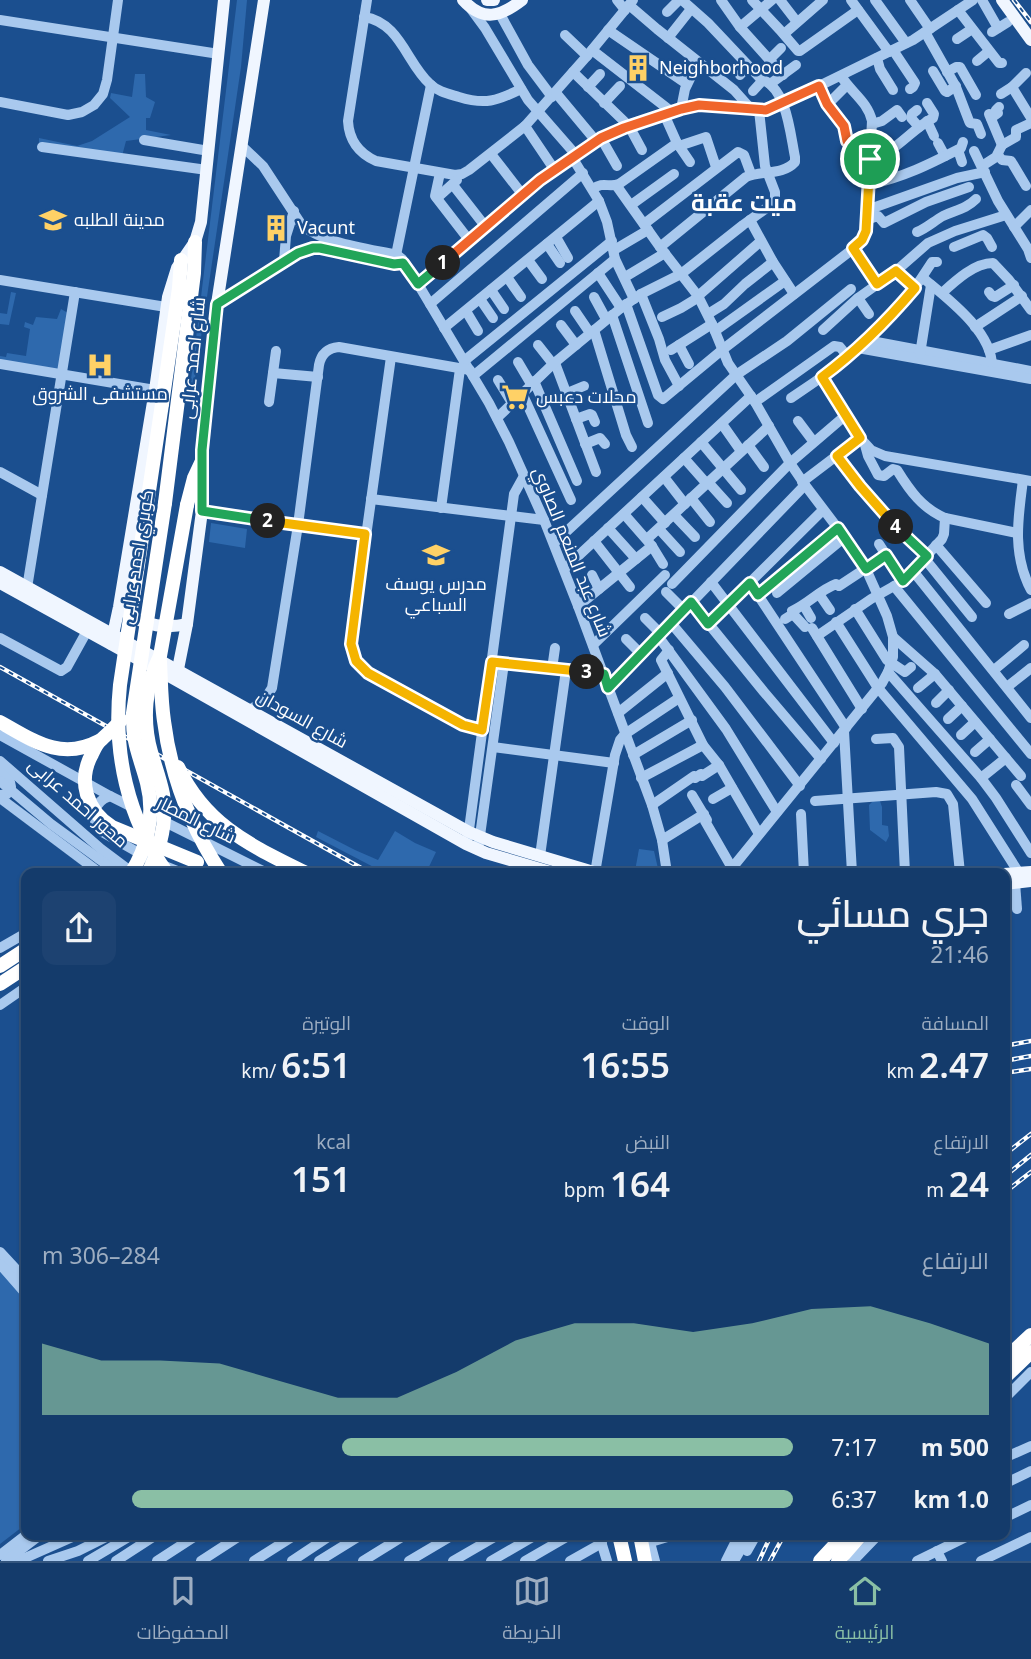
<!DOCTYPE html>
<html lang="ar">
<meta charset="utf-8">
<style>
body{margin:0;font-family:"Noto Sans",Cairo,sans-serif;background:#1d4271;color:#f1f3f6;direction:rtl;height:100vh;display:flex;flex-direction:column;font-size:26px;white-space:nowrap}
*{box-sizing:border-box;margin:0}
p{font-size:23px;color:#9dadc1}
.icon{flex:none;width:38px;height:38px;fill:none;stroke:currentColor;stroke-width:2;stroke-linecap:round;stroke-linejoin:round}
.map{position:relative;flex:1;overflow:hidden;direction:ltr}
.drawer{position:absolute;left:21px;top:868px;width:989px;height:672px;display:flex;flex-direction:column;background:#143b6b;border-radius:14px;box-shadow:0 2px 5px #0004,0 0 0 2px #33557e;direction:rtl}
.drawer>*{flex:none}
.pin{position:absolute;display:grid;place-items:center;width:60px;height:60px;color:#fff;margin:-30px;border:4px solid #fff;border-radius:50%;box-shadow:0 2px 7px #0007}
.km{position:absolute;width:35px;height:35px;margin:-18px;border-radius:50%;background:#222;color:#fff;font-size:19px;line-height:35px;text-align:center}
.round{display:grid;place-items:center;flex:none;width:74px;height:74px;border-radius:14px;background:#1d4271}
.head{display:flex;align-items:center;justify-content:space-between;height:119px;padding:0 21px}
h1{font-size:38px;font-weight:600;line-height:52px}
.figures{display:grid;grid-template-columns:repeat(3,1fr);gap:10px;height:119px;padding:7px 21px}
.figures div{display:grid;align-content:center}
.figures b{font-size:35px;font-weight:600}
.figures small{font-size:19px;font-weight:400}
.figures p{font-size:19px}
.chart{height:196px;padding:14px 21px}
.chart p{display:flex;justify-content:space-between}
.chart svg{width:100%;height:126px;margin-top:7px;fill:#8abfa5;opacity:.7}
ul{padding:0 21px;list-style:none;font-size:23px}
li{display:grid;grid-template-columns:112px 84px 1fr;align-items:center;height:52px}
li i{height:18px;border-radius:9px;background:#8abfa5}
.tabs{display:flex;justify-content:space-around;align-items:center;height:98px;border-top:2px solid #33557e;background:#143b6b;font-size:19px;color:#9dadc1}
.tabs a{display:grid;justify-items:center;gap:4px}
.tabs .on{color:#8abfa5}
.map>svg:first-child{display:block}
</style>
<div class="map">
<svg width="1031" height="1561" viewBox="0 0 1031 1561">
<rect width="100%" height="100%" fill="#1b4f8f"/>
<!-- green -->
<g fill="#2e69ad">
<path d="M237,0H247L241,67L192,398L189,396Z"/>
<path d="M135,74H145L146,97L155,102L150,118H146V130L171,135L126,141L122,156L39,144V138L77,146L92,141L130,117L110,98L111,93L132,97Z"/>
<path d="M11,292L16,293L9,325L0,324V313L7,314Z"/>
<path d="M61,309L68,313L60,370L0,360V356L6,357L7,353L26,356L30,329L24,327L25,322L33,325L36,317L57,319Z"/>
<path d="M211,523L247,529L245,548L209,542Z"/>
<path d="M874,800L880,801L882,807V825L888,826L889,836L886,842L870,830L869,805Z"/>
<path d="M318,831L355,850L378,860L395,831L415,843L436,852L426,873H385L316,837Z"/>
<path d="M639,849L654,851L659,873H645L635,871Z"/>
<path d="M0,1269L26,1299V1524L0,1544Z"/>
</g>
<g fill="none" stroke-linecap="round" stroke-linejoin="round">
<!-- minor -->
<g stroke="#a9c9ee" stroke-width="10">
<path d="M367,0L348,121C349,140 358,153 376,161L455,175L462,174L469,170L525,126L587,56L633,0"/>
<path d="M617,0L625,10"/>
<path d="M721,0L740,27L783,75"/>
<path d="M752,0L780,30L798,51H800L858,10"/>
<path d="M780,0L797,22"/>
<path d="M851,0L889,52"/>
<path d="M875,0L906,43"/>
<path d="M910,0L930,29"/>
<path d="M982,0L998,28"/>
<path d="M629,5L657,29L734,90L752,110"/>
<path d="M471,9L485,28L528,100L576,155"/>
<path d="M958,10L999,63H1002"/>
<path d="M667,12L679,0"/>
<path d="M500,14L528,65L552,97"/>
<path d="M364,17C400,22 407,64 430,84C438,92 449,94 459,97C485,105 497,101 521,89"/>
<path d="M0,20L219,54"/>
<path d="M740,27L772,0"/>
<path d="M608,30L687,84"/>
<path d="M925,32L956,87L969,121L970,123L977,124L981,134"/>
<path d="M992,32L1008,22"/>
<path d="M784,34L823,0"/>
<path d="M565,35L587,56"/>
<path d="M668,38L691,9"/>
<path d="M957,39L972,29"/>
<path d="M592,50L672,112"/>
<path d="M893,50L915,83L913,87L910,89"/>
<path d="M877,58L880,69L893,90"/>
<path d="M769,60L781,48"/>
<path d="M977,61L989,51"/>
<path d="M933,71L945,91L947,92L956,86"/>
<path d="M573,72L629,126L642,150"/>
<path d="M947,72L956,67H960L976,95"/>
<path d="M740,75L748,66"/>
<path d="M770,84L796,65"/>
<path d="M819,86L827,105L844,126L847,141L850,143L871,141"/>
<path d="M588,87L600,74"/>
<path d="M1012,87L1031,118"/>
<path d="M753,91L763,80"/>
<path d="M556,93L596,141"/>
<path d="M1001,94L1012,87L1026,73"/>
<path d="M0,102L68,115L82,112L94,105L103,94L107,80L118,0"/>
<path d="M604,103L620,86"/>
<path d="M827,105L847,85"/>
<path d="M681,109L685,89L698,62"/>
<path d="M917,110L912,114L911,118L919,127"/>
<path d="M664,114L677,143L690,162"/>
<path d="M989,114L1002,145"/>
<path d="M991,118L998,113L996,110L999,107"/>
<path d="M927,121L934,136"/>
<path d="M872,124L882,121L897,110L902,117"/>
<path d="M525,126L554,169"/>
<path d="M601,138L617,166"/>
<path d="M144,140L209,151"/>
<path d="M938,143L945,156"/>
<path d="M242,146L263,166L301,224C320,243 370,249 397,255L402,259L418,284L489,403L509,442L544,520L578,606L652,805L662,840L667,873"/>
<path d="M679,146L706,137L716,167"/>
<path d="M42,147L207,170"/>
<path d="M958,150L962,162"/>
<path d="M974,151L998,201L1028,249L1031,258"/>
<path d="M491,154L522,194"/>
<path d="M998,155L1002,160L1011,161L1026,186"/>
<path d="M572,157L599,201L607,222L615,259L634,299"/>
<path d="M870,159C896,153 910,130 933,118L934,114L927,103"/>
<path d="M982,166L996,157L1002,145L1016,137V130L1031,123"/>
<path d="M440,173L435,196L469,240"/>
<path d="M453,185L485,226"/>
<path d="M616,185L660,247L698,296L712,324L728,363L755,402L790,463L805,485L855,551L866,569L887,616L893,637V657L888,672L882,683L728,873"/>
<path d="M868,185C904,177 928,165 961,148L963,142"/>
<path d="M593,189C603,181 609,188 619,184L677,143"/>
<path d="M437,198L457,180"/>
<path d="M631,205L674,174"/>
<path d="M867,210L957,178L985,172"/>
<path d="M750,220L773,262L794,294"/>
<path d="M866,220L878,216L884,223L926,202L969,187"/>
<path d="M644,224L738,152L744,155L751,174"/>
<path d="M1014,227L1031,210"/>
<path d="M917,232C927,228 934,221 943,216C956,210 966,209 976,199"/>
<path d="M556,237L568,258"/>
<path d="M547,244L560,263"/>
<path d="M660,247L746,177C762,170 782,176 795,162V157C790,133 787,88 761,79L708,23L682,0"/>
<path d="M954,247L983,235L987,238L992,247"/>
<path d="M854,248L877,284"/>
<path d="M614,250L648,230"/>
<path d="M395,260L431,85"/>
<path d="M528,260L542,279"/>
<path d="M284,261L286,236L294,211"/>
<path d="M896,271L915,288"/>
<path d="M598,273L621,308"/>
<path d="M507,277L521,297"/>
<path d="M625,277L665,253"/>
<path d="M923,278C947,298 993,332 992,367"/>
<path d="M0,280L166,307"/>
<path d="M418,284L522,194L554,169L601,138L624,128L681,109L699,105L766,110L819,86L913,40L973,0"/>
<path d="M491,290L504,309"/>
<path d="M989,292L992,296L995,297L1014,285"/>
<path d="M942,293C955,281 974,263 993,263L1009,280L1031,310"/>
<path d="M641,294L659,339L665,360L679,386"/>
<path d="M698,296L761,241"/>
<path d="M594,297L606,319"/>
<path d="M858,298L869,314"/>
<path d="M480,299L493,318"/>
<path d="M217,304L284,261L305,250L320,248L394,263H403"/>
<path d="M430,304L583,173"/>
<path d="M626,304L658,395L663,399L722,350L858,245L866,231L872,121C868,102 851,92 841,76"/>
<path d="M466,311L478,331"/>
<path d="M575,311L590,333"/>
<path d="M708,314L724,304L745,284L773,262"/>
<path d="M612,315L648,423"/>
<path d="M662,317L681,308L699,297"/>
<path d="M561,325L576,345"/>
<path d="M975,327L1022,296"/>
<path d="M444,328L599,201"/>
<path d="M594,330L626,435L632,447"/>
<path d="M823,330L858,298L896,271L928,243L955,231L1006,215"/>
<path d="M715,331L785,281"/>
<path d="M866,340L1031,371"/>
<path d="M538,345L553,364"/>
<path d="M679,345L689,364"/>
<path d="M858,348L1031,379"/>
<path d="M671,350L712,324"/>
<path d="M989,350L1031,335"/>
<path d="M920,354L931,285"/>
<path d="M391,357L351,644C353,657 358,665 368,673L463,725L482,730"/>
<path d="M464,361L612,241"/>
<path d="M518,362L531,384"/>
<path d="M555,363L596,472"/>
<path d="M0,364L155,390"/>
<path d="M273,373L318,377"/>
<path d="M473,376L615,259"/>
<path d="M822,377L860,438L871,450L885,456L1031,481"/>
<path d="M498,380L512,403"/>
<path d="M534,381L577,481"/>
<path d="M522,393L571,500"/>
<path d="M567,393L584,386"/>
<path d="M791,398C845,363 898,318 932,262H937"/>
<path d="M269,402L276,351"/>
<path d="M755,402L834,346L840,347L848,357"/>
<path d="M497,418L553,364L621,308L641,294L681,274L743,225L775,202V192L765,166L759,110"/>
<path d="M576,419L590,414L592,415L595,422"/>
<path d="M798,421L813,441"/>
<path d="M722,424L741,451"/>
<path d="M701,442L741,490"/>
<path d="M585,444L600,438L605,444"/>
<path d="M748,445L764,467"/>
<path d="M865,445L868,456L878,475L884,476L893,469L897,470C910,491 922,508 945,518L1017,533"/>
<path d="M837,456C863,492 893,526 927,556"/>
<path d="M684,458L707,484"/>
<path d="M0,472L42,495"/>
<path d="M664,477L685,504"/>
<path d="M1023,480C1018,518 1012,554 1031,590"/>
<path d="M708,482L727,503"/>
<path d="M802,482L860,438"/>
<path d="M642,497L665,523"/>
<path d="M691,498L710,522"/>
<path d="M371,499L544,520"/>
<path d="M441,508L460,369"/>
<path d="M202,511L365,534"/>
<path d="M624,514L652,546L663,564"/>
<path d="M674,515L695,537"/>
<path d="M608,528L636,559"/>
<path d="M659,529L680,552"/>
<path d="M647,539L769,426"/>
<path d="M594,541L630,587"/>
<path d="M554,543L736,375L787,341L851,289"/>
<path d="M879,544L903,581"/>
<path d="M936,545L986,603"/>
<path d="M925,559L972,617"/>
<path d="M564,569L751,396"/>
<path d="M913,571L1031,718"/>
<path d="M592,575L599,589"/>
<path d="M711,582L834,743"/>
<path d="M750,583L846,728"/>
<path d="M672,584L790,463L846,415"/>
<path d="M894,586L1031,754"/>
<path d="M27,588L75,292"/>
<path d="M666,592L684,610"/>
<path d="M777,593L845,537"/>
<path d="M819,594L830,610"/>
<path d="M758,595L838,528"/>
<path d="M691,602L764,692L821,759"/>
<path d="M578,606L652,546"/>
<path d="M804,606L811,618"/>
<path d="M855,609L887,660L905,672L911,667"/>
<path d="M793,614L805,627"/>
<path d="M1009,614L1031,603"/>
<path d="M645,618L661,634"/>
<path d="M785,619L793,614L792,611C808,604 820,590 836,584L839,586L886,555"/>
<path d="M836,622L878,688L972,799L1019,873"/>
<path d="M671,623L725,687L800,786"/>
<path d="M708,624L823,510"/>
<path d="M812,628L862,709"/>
<path d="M658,636L726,729L777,812"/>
<path d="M817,636L871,599L903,581L942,539L944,534L945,518"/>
<path d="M893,637L935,674L1021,776"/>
<path d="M0,638L61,671L67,667L87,631"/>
<path d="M626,639L641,654"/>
<path d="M593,645L665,575"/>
<path d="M669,650L661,660L703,745L719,765L759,834"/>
<path d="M499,663L604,674"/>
<path d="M552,669L555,648"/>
<path d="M994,670L1024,645"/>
<path d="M888,672L981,778L996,798L1031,853"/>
<path d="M1007,687L1031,668"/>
<path d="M609,688L805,485"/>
<path d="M918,688L935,674"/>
<path d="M936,703L949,690"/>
<path d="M250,710L265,699L272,688L298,525L319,365C321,354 328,348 339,347L470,370"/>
<path d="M618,713L668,673"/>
<path d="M948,719L962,706"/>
<path d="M844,731L852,873"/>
<path d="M0,735L110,796L134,808"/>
<path d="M961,735L975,722"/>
<path d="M876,739L893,738L899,747L905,873"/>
<path d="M493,747L614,763"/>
<path d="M975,752L990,739"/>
<path d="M633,755L692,720"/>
<path d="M0,761L101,849L133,873"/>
<path d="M0,772L10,782L11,787L7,794L0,795"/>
<path d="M641,778L703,745"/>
<path d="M981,778L1006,758"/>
<path d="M1016,785L1031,805"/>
<path d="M692,795L707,820L705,821L732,868"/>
<path d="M110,796C93,802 89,819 102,832L146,857"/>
<path d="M0,798L100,873"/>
<path d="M713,799L732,788"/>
<path d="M815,801L936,792L947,794L953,804L960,873"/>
<path d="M652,805L694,776L695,778L701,774L702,776L719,765"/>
<path d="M801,814L804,873"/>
<path d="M161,820L267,873"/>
<path d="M468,837L514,494L524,476"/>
<path d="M662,840L704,814"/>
<path d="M478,850L504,663"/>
<path d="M540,856L566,670"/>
<path d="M99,859L118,873"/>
<path d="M162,865L182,873"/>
<path d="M595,873L615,755L620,740L625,734L679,698"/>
<path d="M1015,883L1017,909"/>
<path d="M0,948L26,933"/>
<path d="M0,1005L26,987"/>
<path d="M0,1252L26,1280"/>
<path d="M0,1264L26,1294"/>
<path d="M1004,1399L1031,1372"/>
<path d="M1004,1458L1031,1446"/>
<path d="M1004,1484L1031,1471"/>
<path d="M1004,1518L1031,1505"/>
<path d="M599,1535L607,1561"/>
<path d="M648,1535L655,1561"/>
<path d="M651,1542L674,1535"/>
<path d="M747,1551L756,1535"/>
<path d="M937,1551L942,1561"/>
<path d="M0,1555L26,1535"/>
<path d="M11,1557L25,1558L77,1535"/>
<path d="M6,1561L40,1535"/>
<path d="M48,1561L78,1551L110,1535"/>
<path d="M88,1561L132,1535"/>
<path d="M116,1561L156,1535"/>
<path d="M157,1561L197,1535"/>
<path d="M201,1561L241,1535"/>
<path d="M254,1561L295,1535"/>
<path d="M292,1561L331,1535"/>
<path d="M319,1561L361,1535"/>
<path d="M363,1561L405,1535"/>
<path d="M409,1561L453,1535"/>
<path d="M453,1561L498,1535"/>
<path d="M491,1561L536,1535"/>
<path d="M525,1561L570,1535"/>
<path d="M570,1561L602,1543"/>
<path d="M726,1561L739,1535"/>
<path d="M734,1561L749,1535"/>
<path d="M853,1561L878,1535"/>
<path d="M917,1561L970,1535"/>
<path d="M981,1561L1031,1537"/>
</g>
<!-- major -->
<g stroke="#f0f6ff" stroke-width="12">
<path d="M463,0C483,22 500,17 522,0"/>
<path d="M487,0H494"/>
<path d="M1002,0L1031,40"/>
<path d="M0,572L469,832L493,842L597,873"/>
<path d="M0,583L147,664"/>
<path d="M125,611C144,626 164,629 187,624"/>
<path d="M111,644L119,607L155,390L168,297L177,268L195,242L201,222L224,0"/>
<path d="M169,676L466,844L486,853L554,873"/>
<path d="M176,679L187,624L202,511V450L217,304L264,0"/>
<path d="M1004,874L1031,872"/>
<path d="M1004,884L1031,881"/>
</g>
<!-- highway -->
<g stroke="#fff" stroke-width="14">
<path d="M162,404L179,288L181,260"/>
<path d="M165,503L194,273L195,242"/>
<path d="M187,505L194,478L202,461"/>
<path d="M0,722C34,741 61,761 99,741"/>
<path d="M0,966L26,949"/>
<path d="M0,984L26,967"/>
<path d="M1004,1360L1031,1335"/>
<path d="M1004,1378L1031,1352"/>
<path d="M619,1535L625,1561"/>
<path d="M640,1535L645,1561"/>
<path d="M820,1561L844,1535"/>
<path d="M838,1561L861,1535"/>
</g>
<defs>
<g id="rail">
<path d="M1014,0L1031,22"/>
<path d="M0,667L370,873"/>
<path d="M1004,1046L1031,1041"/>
<path d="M1004,1061L1031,1056"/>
<path d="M1004,1073L1031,1069"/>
<path d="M1004,1155L1031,1134"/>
<path d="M1004,1177L1031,1155"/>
<path d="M1004,1193L1031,1172"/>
<path d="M759,1561L771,1535"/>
<path d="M770,1561L784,1535"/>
</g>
</defs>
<!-- rail casing -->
<use href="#rail" stroke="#fff" stroke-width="4.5"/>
<!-- rail -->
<use href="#rail" stroke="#1b4f8f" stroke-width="2" stroke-dasharray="5" stroke-linecap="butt"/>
<!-- minor-bridge -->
<path stroke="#a9c9ee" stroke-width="10" d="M0,781L51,824L99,859"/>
<!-- highway-bridge -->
<g stroke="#fff" stroke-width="14">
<path d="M162,404L120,685C113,752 127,818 167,873"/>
<path d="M160,661C161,680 161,701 164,721C171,777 190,826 221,873"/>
<path d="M121,720C115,728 108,733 101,740C97,743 94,750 92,754C77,781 87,811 112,827L197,862"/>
<path d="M178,767C206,826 252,846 306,873"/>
<path d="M131,873C148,847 155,814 147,783C140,756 132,744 133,713L165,503"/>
<path d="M148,873C161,848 167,822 163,794C160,779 155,766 151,752C142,720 145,685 160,656L187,505"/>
</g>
</g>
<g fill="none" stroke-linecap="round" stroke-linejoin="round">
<defs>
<path id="split-1" d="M443,263L540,180L601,138L624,128L681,109L699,105L766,110L819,86L827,104L844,126L847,141L852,143L871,141L870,159"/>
<path id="split-2" d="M268,521L202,511V450L217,304L298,253L313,248H320L394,264L403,263L418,284L443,263"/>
<path id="split-3" d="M268,521L365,534L351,644L356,661L368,673L463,725L482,730L492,662L587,672"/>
<path id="split-4" d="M587,672L604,674L608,688L691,602L708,624L750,583L758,595L838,528L866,569L886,555L903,581L927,556L896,527"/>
<path id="split-5" d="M870,159L866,231L862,240L853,248L877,284L896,271L915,288C887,321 857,351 822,377L860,438L837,456L860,486L896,527"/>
</defs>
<!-- split-1 casing -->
<use href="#split-1" stroke="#fff" stroke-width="14"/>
<!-- split-2 casing -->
<use href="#split-2" stroke="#fff" stroke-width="14"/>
<!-- split-3 casing -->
<use href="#split-3" stroke="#fff" stroke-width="14"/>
<!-- split-4 casing -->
<use href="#split-4" stroke="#fff" stroke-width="14"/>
<!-- split-5 casing -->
<use href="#split-5" stroke="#fff" stroke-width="14"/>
<!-- split-1 -->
<use href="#split-1" stroke="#f0652b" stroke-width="9"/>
<!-- split-2 -->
<use href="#split-2" stroke="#22a559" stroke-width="9"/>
<!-- split-3 -->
<use href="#split-3" stroke="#f5b400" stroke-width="9"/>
<!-- split-4 -->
<use href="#split-4" stroke="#22a559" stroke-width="9"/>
<!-- split-5 -->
<use href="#split-5" stroke="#f5b400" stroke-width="9"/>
</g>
<!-- icons -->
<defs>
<symbol id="building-bare" viewBox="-9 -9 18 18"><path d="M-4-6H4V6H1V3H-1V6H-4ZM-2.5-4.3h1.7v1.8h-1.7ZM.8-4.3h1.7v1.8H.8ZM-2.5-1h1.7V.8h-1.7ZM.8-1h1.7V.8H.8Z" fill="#ffd166" stroke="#1b4f8f" stroke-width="2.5" paint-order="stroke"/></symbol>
<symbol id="university-bare" viewBox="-9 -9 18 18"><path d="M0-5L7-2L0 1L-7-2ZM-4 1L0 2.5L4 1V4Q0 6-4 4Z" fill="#ffd166" stroke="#1b4f8f" stroke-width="2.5" paint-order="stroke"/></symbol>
<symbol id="hospital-bare" viewBox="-9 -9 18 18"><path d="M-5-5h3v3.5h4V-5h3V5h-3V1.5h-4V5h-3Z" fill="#ffd166" stroke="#1b4f8f" stroke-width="2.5" paint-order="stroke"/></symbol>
<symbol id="supermarket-bare" viewBox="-9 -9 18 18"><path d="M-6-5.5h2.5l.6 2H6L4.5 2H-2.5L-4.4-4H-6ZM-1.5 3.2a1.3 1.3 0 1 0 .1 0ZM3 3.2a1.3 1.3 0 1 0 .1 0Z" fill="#ffd166" stroke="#1b4f8f" stroke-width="2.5" paint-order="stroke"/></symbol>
<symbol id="school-bare" viewBox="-9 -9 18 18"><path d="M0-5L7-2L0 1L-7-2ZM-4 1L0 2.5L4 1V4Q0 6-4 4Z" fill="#ffd166" stroke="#1b4f8f" stroke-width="2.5" paint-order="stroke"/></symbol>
</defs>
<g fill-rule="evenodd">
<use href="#building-bare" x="619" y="49" width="38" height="38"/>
<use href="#university-bare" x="34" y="201" width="38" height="38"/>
<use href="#building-bare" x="257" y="209" width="38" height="38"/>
<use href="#hospital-bare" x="81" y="346" width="38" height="38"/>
<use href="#supermarket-bare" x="496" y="378" width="38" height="38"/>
<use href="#school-bare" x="417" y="536" width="38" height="38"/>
</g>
<g text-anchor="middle" stroke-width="5" stroke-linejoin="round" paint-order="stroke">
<!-- poi labels -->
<g font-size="18" fill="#fff" stroke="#1b4f8f" text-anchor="start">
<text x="659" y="74">Neighborhood</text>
<text x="74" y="226">مدينة الطلبه</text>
<text x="297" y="234">Vacunt</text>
<text x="100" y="400" text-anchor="middle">مستشفى الشروق</text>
<text x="536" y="403">محلات دعبس</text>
<text x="436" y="590" text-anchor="middle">مدرس يوسف<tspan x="436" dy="21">السباعي</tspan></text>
</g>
<!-- street labels -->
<g font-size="18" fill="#fff" stroke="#1b4f8f">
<text transform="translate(193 358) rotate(-84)" y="6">شارع احمد عرابى</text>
<text transform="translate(572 552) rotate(68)" y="6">شارع عبد المنعم الصاوي</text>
<text transform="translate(137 557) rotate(-81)" y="6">كوبري احمد عرابى</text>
<text transform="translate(302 719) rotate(29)" y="6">شارع السودان</text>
<text transform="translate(78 803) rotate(41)" y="6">محور احمد عرابى</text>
<text transform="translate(196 820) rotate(26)" y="6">شارع المطار</text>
</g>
<!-- district labels -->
<g font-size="24" font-weight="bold" fill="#fff" stroke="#1b4f8f">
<text x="744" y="211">ميت عقبة</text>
</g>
</g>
</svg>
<div class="pin" style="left:870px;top:159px;background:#1e9e55"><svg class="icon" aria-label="arrive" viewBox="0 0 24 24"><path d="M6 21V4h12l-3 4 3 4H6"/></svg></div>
<b class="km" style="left:443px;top:263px">1</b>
<b class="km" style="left:268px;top:521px">2</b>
<b class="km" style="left:587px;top:672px">3</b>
<b class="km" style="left:896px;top:527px">4</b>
<section class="drawer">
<div class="head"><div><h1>جري مسائي</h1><p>21:46</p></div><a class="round"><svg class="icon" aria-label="share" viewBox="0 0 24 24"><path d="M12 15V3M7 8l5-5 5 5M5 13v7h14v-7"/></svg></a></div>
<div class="figures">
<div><p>المسافة</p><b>2.47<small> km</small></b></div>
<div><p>الوقت</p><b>16:55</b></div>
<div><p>الوتيرة</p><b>6:51<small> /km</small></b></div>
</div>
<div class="figures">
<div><p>الارتفاع</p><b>24<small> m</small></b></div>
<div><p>النبض</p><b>164<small> bpm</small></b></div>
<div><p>kcal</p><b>151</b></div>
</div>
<div class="chart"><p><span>الارتفاع</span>284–306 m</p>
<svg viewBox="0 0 160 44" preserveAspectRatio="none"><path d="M0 44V19L10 25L20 25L30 26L40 32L50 38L60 38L70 29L80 18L90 12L100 12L110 15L120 12L130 7L140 6L150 12L160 19V44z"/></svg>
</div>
<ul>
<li><b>500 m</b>7:17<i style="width:60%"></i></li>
<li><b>1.0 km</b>6:37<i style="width:88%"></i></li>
</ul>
</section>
</div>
<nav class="tabs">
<a class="on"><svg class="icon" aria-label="home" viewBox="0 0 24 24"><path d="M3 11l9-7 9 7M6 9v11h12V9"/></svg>الرئيسية</a>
<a><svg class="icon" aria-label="map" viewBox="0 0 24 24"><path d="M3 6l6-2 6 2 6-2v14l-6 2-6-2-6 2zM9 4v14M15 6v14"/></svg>الخريطة</a>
<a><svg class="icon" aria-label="saved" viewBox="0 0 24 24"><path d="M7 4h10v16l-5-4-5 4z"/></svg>المحفوظات</a>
</nav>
